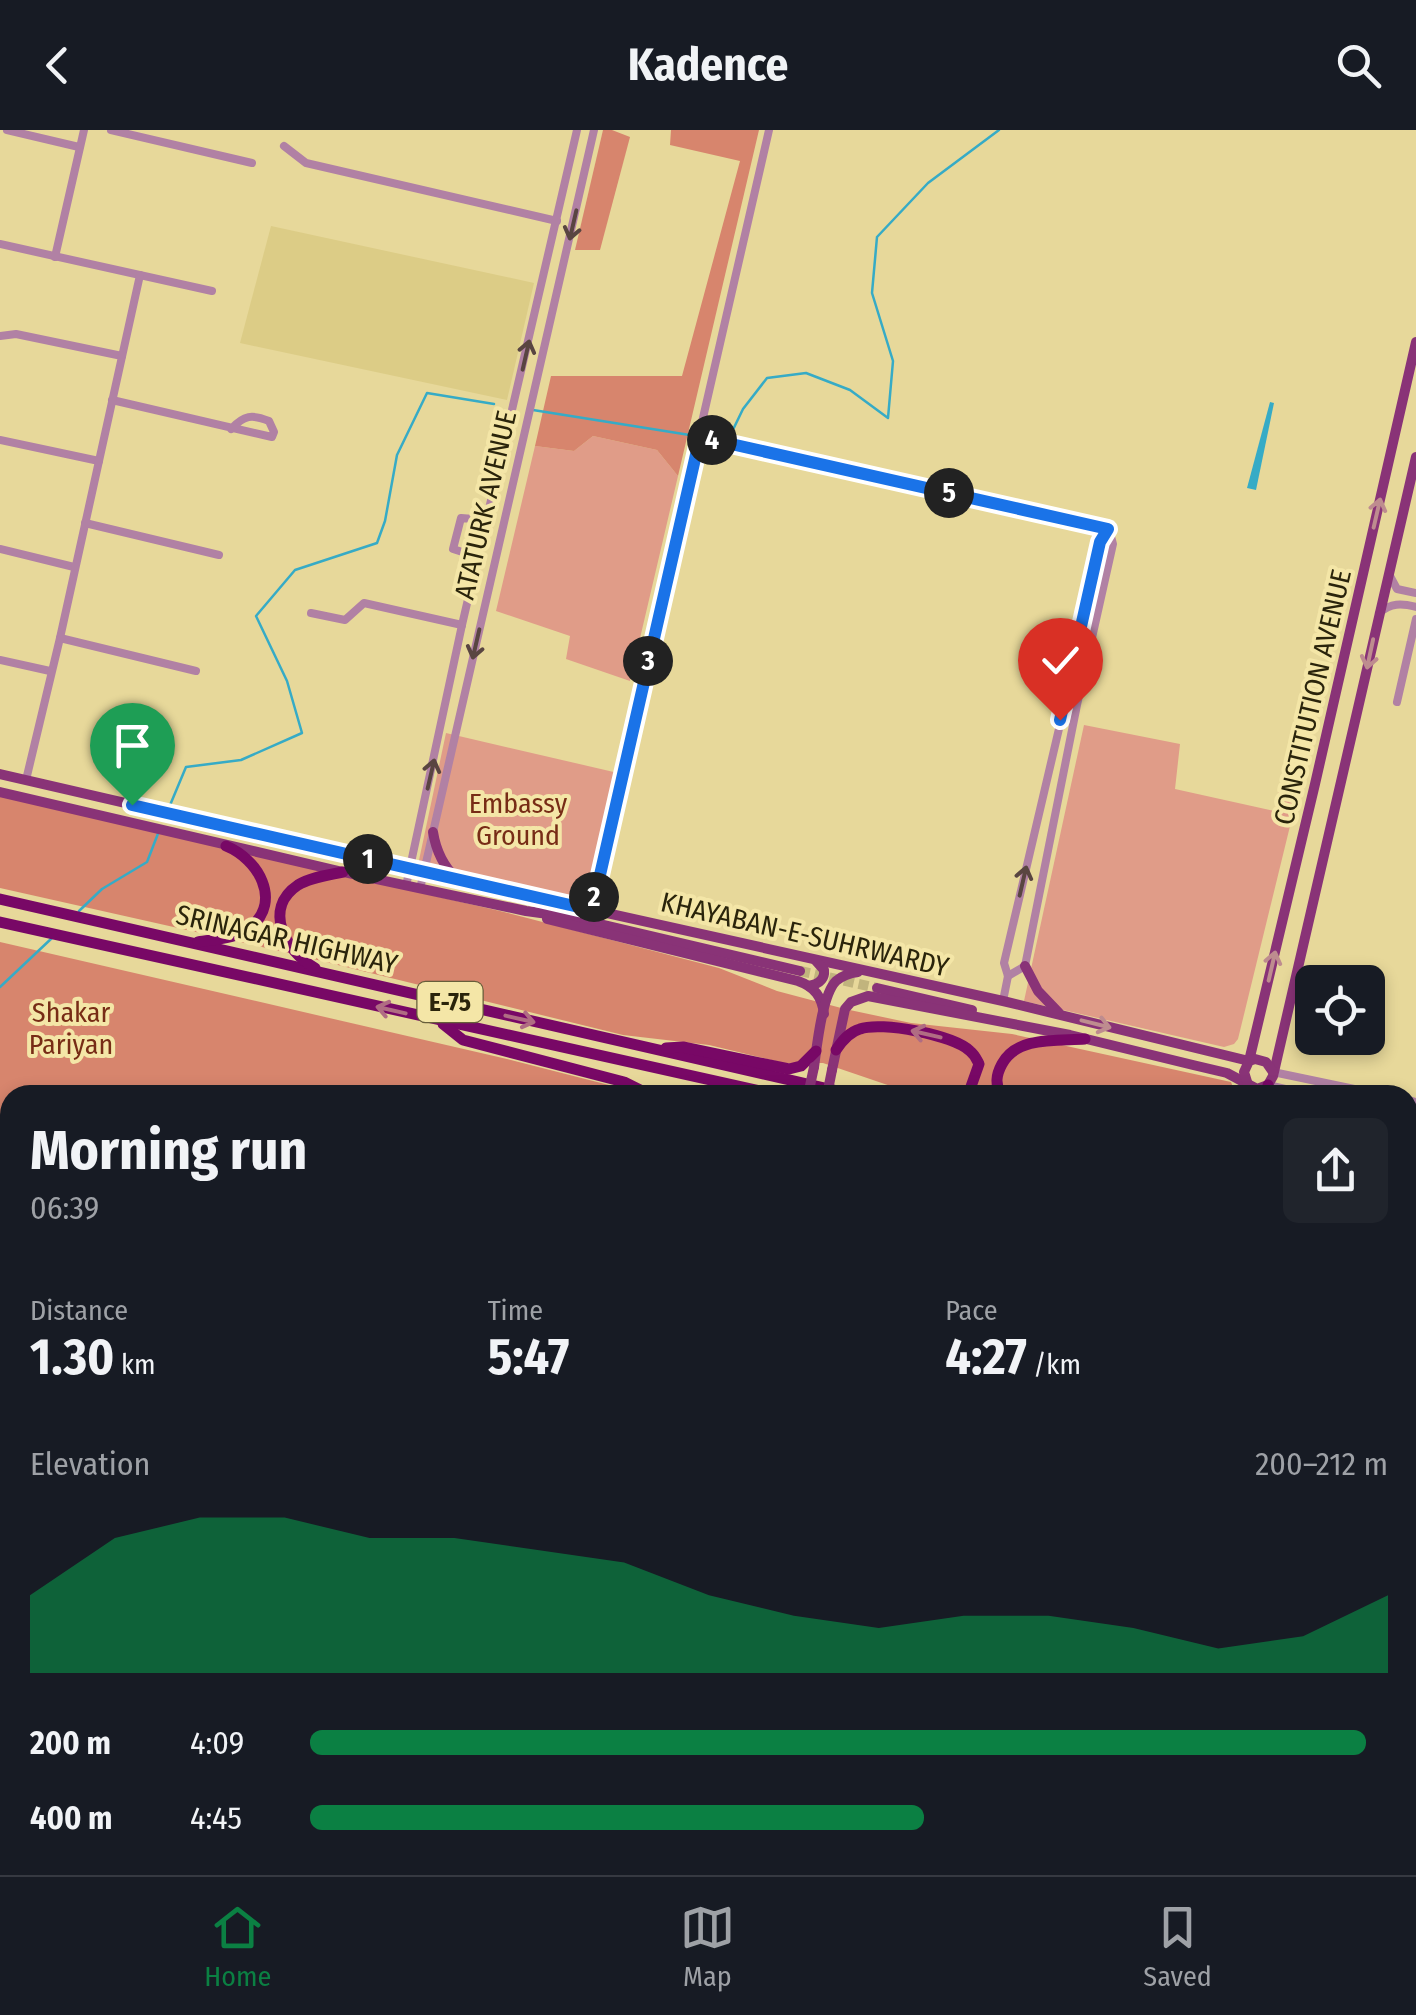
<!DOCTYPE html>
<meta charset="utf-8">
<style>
body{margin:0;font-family:"Fira Sans Condensed",sans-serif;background:#20242c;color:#f1f3f6;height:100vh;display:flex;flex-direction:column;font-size:38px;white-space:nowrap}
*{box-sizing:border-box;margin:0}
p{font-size:32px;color:#9ea1a6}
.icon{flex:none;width:55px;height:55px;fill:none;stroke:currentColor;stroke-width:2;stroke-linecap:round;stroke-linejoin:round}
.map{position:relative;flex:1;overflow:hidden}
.side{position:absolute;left:0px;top:955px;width:1418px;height:790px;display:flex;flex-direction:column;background:#171b24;border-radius:30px 30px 0 0;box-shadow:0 5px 15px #0003}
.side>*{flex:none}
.buttons{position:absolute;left:1295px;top:835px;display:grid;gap:20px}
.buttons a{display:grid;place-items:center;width:90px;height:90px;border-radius:15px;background:#171b24;box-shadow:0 5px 15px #0003;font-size:50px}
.pin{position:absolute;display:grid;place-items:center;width:85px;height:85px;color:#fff;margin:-102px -42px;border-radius:50% 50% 50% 0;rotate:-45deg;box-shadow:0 0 10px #0007}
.pin .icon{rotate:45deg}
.km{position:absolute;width:50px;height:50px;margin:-25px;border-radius:50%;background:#222;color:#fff;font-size:28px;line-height:50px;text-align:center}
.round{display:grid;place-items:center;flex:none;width:105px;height:105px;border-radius:15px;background:#20242c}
.overview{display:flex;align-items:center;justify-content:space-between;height:170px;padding:0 30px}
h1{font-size:55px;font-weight:700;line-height:75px}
.figures{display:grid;grid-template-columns:repeat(3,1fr);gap:15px;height:170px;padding:10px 30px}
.figures div{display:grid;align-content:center}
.figures b{font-size:50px;font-weight:700}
.figures small{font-size:28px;font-weight:400}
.figures p{font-size:28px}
.chart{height:280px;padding:20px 30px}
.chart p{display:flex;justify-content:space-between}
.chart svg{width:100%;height:180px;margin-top:10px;fill:#0b8043;opacity:.7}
ul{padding:0 30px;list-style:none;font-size:32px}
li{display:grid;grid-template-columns:160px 120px 1fr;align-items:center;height:75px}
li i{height:25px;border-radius:12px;background:#0b8043}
header{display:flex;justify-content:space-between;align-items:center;height:130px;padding:0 30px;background:#171b24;font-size:45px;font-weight:700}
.dock{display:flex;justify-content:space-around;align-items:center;height:140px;border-top:2px solid #363941;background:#171b24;font-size:28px;color:#9ea1a6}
.dock a{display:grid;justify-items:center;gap:5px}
.dock .active{color:#0b8043}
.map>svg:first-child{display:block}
</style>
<header><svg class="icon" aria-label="back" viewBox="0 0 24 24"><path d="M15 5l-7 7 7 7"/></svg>Kadence<svg class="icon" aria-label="search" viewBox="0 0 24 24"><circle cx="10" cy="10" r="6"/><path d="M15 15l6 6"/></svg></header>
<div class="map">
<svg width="1416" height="1745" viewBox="0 0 1416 1745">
<rect width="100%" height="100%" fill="#e7d89a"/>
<!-- built -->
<path fill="#dccc86" d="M271,96L534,153L507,270L240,213Z"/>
<!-- green -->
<g fill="#e09c88">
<path d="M593,306L657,320L678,346L630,551L566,529L570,506L496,481L535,316L574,321Z"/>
<path d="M1084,595L1180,614L1175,659L1274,681L1283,643L1302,647L1238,909L1234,914L1224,917L1024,871Z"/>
<path d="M446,603L618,643L586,776L418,735Z"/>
<path d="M1408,1599L1416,1601V1745H558L566,1735H1408Z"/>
</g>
<!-- forest -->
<g fill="#d7856d">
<path d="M603,0H612L630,7L600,120H575Z"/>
<path d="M671,0H759L678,346L657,320L593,306L574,321L535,316L551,246H682L740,31L670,15Z"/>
<path d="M0,666L500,781L719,838L777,861L845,879L911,893L1012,904L1231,952L1236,965H917L823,933H784L709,915L623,905L289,823L0,758Z"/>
<path d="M0,812L507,929L648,965H10V1735H441L437,1745H0Z"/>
<path d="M1408,1320L1416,1322V1369L1408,1367Z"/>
<path d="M1416,1381V1580L1408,1577V1432Z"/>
</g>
<!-- water -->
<g fill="#36abc6">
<path d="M1270,272L1274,273L1256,360L1247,358Z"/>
<path d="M0,1620L10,1625V1678L0,1675Z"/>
</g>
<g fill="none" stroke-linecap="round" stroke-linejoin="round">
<!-- stream -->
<g stroke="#36abc6" stroke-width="2.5">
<path d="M533,280L696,306"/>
<path d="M728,310L743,279L767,248L806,243L850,260L888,288L893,231L872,163L877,107L928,53L999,0"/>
<path d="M168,680L186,637L241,630L302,603L287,551L256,486L295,440L377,413L385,391L397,325L427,263L494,274"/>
<path d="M79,781L102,759L147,732L159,701"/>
<path d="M0,857L52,808"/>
</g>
<!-- major-tunnel -->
<path stroke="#c1b47d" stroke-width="10" stroke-dasharray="10 5" stroke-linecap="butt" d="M800,841L877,858"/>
<!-- minor -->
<g stroke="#b181a4" stroke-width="8">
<path d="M7,0L79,17"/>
<path d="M111,0L252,33"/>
<path d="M284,16L306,33L557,91"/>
<path d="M0,114L212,161"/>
<path d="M55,127L84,0"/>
<path d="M0,206L16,204L122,226"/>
<path d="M112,270L272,307L274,302L269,291C252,284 244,285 231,299"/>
<path d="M700,307L1109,399"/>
<path d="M0,310L99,331"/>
<path d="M85,393L219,425"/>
<path d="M0,419L74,437"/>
<path d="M478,427L453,419L461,388L487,390"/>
<path d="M1390,446L1397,459L1416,463"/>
<path d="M311,483L345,490L364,473L462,495"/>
<path d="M1379,483C1391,473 1401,473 1416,477"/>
<path d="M60,508L196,541"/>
<path d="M0,530L50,541"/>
<path d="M1397,572L1416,489"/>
<path d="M26,650L60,508L140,145"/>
<path d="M406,756L462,495L577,0"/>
<path d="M420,759L594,0"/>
<path d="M592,780L597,750L769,0"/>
<path d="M1008,846L1025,836L1077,575L1113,414L1109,399"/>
<path d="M1003,871L1008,846L1004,833L1085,488L1100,412L1109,399"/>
<path d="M1273,942L1383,965"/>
<path d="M1268,955L1311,965"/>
<path d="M1408,970L1416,972"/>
<path d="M1408,988L1416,990"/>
<path d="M1408,1168L1416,1170"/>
<path d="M1408,1221L1416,1187"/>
<path d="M1408,1311L1416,1313"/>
</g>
<!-- major -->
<g stroke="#893377" stroke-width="10">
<path d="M0,644L498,759L1003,871L1249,931L1315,654L1416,212"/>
<path d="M0,662L343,742L526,781L570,787L800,841"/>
<path d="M433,702C436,721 443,736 457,749"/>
<path d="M547,789L798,851C815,857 822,867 824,884"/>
<path d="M1025,836L1038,861L1059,883"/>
<path d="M809,856C818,854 825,850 824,840L816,831"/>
<path d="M877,858L972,880"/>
<path d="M814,937C817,916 822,865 836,851C843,845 850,843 858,842"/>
<path d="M832,940L845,879L851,872L868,866L1070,905L1193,935L1227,943L1257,959L1268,955L1273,946L1416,327"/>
<path d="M1248,955L1244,942L1249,931L1255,929L1266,932L1273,942"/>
</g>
<!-- highway -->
<g stroke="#780866" stroke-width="11">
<path d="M0,769L855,965"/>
<path d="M0,792L778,965"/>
<path d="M198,812C215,809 237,809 251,797C282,770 258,729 226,716"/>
<path d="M315,838C286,822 262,779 298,755C311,747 329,745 343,742"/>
<path d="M443,894L463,910L624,952L650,965"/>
<path d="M666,918L683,917L789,939L801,936L816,921"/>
<path d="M836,920C842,911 849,902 860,899C881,891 953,905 970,921C975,925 976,928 979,934L968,965"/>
<path d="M1001,965C995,954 996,945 1002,934C1017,906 1057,911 1085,909"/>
<path d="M1267,965L1268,955"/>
<path d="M1408,1089L1416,1094"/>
<path d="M1408,1112L1416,1114"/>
<path d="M1408,1582L1416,1584"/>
<path d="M1408,1599L1416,1601"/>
<path d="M524,1735L539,1740L561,1743"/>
<path d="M468,1745L472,1735"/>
</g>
<!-- major-bridge -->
<g stroke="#893377" stroke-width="10">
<path d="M808,965L814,937"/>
<path d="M827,965L832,940"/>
</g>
</g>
<!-- one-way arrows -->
<defs><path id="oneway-shaft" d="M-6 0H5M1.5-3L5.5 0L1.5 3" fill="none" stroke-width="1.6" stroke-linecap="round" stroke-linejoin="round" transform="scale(2.5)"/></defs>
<g stroke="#594541">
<use href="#oneway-shaft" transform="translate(573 95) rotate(103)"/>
<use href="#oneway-shaft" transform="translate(526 225) rotate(-77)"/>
<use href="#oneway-shaft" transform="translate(476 514) rotate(103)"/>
<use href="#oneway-shaft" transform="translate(431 644) rotate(-77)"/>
<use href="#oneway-shaft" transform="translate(1023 751) rotate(-77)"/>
</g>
<g stroke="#be8c8f">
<use href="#oneway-shaft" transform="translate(1377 383) rotate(-77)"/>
<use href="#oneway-shaft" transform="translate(1370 524) rotate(102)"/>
<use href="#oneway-shaft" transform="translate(1272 836) rotate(-77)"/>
<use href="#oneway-shaft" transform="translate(1096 894) rotate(14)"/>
</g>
<g stroke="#b06c83">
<use href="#oneway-shaft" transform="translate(391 880) rotate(-167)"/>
<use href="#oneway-shaft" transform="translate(520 889) rotate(13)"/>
<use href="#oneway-shaft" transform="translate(926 904) rotate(-167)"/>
</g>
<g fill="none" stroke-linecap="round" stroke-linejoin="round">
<defs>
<path id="route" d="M132,675L592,780L700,307L1108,399L1100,412L1060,590"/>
</defs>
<!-- route casing -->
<use href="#route" stroke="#fff" stroke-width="20"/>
<!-- route -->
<use href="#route" stroke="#1a73e8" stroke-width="12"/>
</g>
<g text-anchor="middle" stroke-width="8" stroke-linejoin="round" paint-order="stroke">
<!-- shield labels -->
<rect fill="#f4e6a7" stroke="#675e3a" stroke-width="2.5" x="417.5" y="852" width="65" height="40" rx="8"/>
<g font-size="25" font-weight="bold" fill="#2a240b">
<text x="450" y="881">E-75</text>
</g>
<!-- street labels -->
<g font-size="28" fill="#2a240b" stroke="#f4e6a7">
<text transform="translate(485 375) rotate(-77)" y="10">ATATURK AVENUE</text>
<text transform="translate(1312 567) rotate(-77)" y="10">CONSTITUTION AVENUE</text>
<text transform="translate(805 804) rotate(13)" y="10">KHAYABAN-E-SUHRWARDY</text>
<text transform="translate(287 809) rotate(13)" y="10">SRINAGAR HIGHWAY</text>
</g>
<!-- park labels -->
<g font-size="28" fill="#772c16" stroke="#f4e6a7">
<text x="518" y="683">Embassy<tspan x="518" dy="32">Ground</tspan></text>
<text x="71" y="892">Shakar<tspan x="71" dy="32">Pariyan</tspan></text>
</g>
</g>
</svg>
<div class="buttons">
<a><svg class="icon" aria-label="locate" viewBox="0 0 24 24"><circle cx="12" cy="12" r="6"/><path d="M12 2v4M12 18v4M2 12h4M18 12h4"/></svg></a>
</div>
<div class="pin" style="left:132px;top:675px;background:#1e9e55"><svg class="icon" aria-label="arrive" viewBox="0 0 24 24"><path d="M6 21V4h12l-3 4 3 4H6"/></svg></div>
<div class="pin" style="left:1060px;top:590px;background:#d93025"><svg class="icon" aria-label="check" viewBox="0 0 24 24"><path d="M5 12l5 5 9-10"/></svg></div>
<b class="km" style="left:368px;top:729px">1</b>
<b class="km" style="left:594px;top:767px">2</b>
<b class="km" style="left:648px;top:531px">3</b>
<b class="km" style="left:712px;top:310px">4</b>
<b class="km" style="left:949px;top:363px">5</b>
<section class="side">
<div class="overview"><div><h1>Morning run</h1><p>06:39</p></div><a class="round"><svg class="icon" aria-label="share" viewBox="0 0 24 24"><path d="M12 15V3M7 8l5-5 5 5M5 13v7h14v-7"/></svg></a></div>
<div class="figures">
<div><p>Distance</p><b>1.30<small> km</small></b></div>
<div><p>Time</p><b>5:47</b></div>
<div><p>Pace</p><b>4:27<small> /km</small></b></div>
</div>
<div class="chart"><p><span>Elevation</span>200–212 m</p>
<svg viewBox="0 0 160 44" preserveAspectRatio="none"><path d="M0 44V25L10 11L20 6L30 6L40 11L50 11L60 14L70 17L80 25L90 30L100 33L110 30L120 30L130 33L140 38L150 35L160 25V44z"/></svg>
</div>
<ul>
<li><b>200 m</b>4:09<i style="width:98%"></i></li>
<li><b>400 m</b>4:45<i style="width:57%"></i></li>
</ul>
</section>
</div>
<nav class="dock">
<a class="active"><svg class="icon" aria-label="home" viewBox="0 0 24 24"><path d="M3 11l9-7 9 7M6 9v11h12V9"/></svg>Home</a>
<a><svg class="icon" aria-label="map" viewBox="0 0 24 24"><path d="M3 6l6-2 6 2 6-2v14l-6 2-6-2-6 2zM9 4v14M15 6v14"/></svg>Map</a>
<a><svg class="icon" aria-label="saved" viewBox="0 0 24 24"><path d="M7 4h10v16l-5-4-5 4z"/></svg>Saved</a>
</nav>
